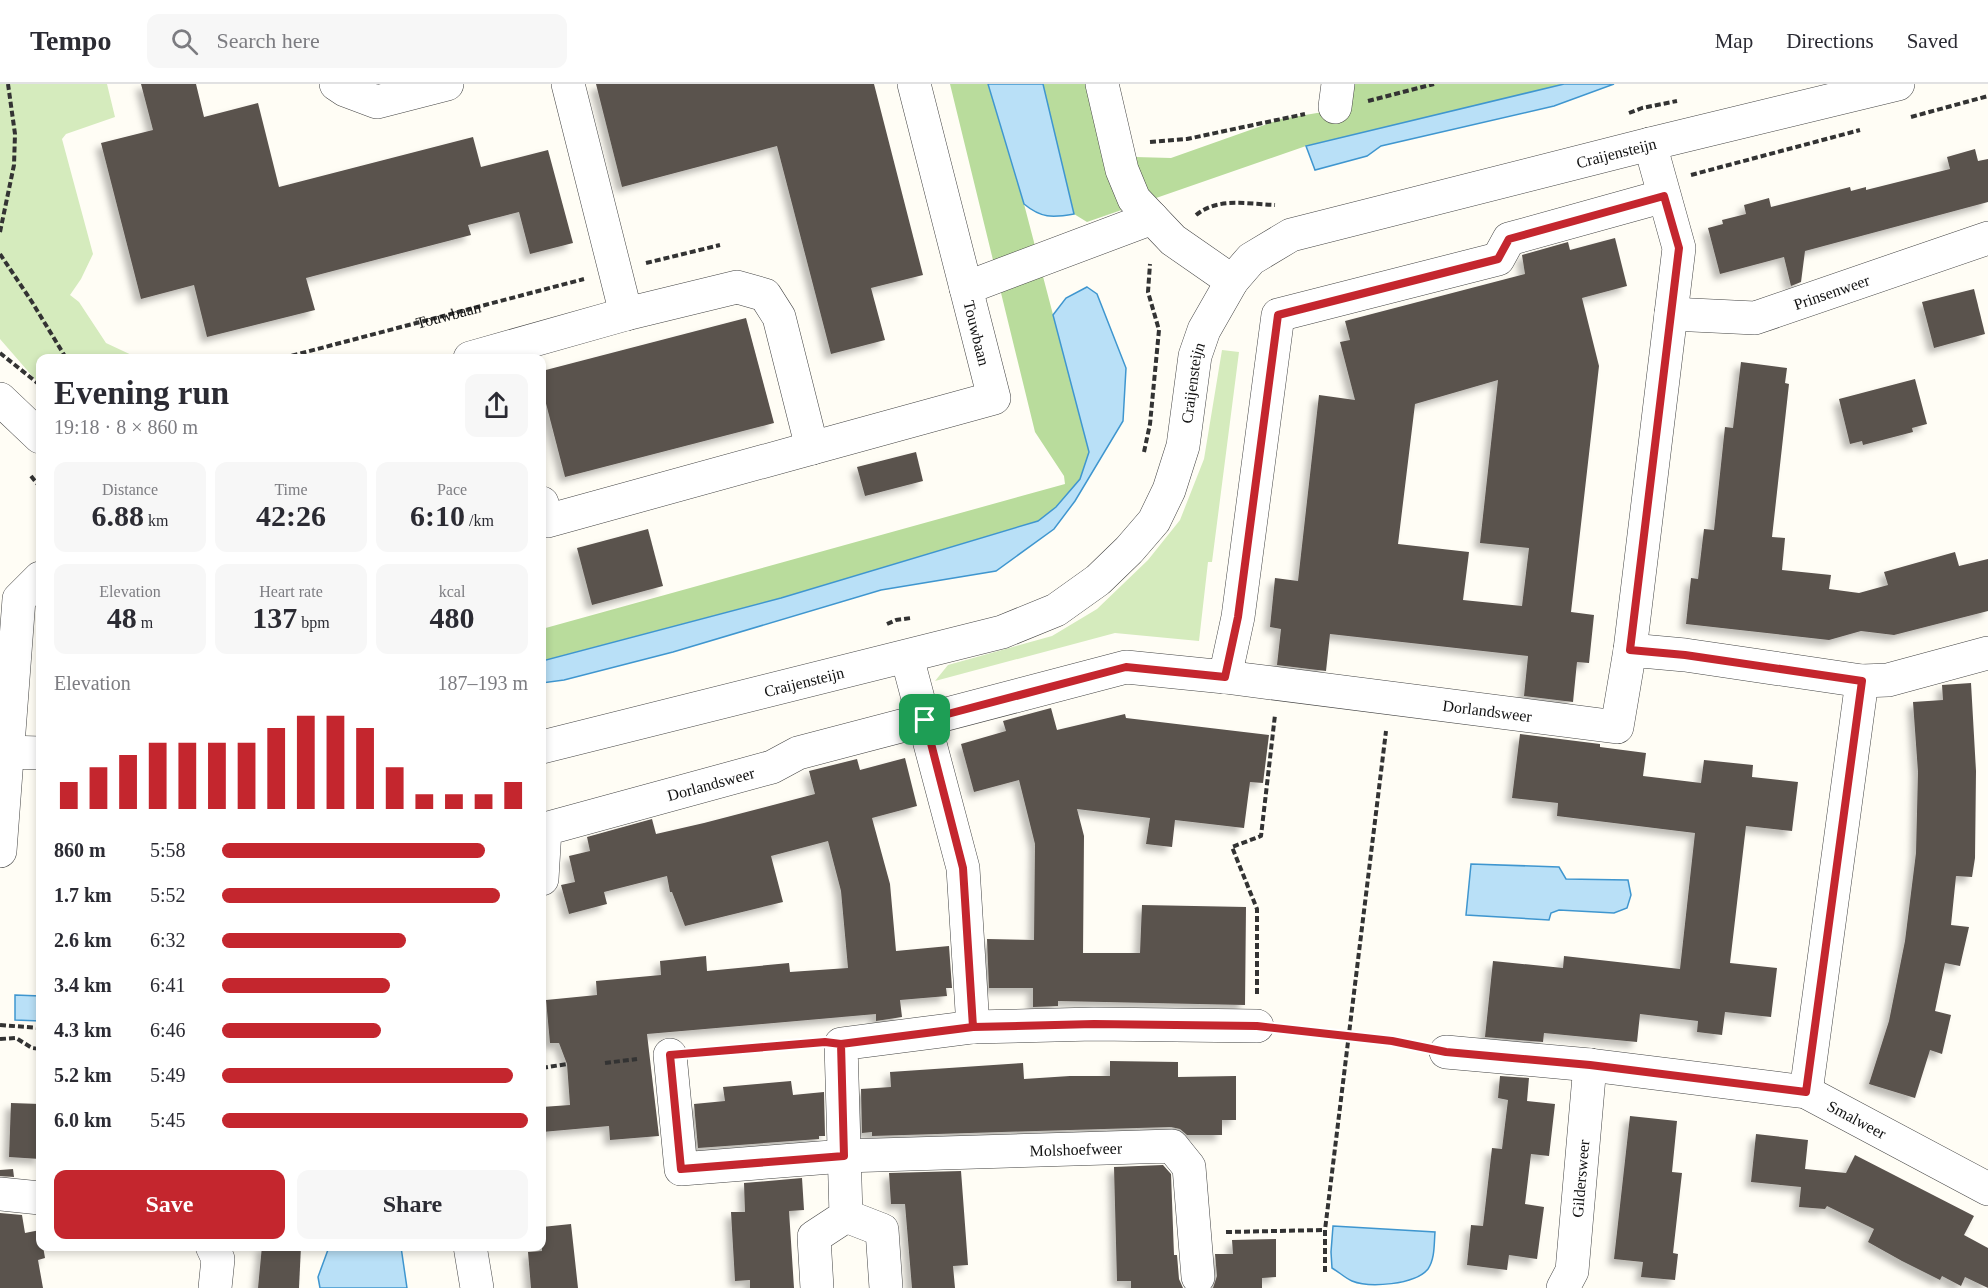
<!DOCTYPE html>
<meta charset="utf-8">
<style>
body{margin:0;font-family:"Times New Roman",serif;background:#f7f7f7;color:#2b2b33;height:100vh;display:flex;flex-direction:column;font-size:22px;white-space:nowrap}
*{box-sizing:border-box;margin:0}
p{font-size:20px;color:#7c7c81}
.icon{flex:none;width:33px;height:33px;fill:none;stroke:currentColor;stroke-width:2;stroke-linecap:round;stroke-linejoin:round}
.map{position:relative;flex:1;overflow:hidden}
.details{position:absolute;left:36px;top:270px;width:510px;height:897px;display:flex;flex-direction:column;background:#fff;border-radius:12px;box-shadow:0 3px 9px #0003}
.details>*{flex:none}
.pin{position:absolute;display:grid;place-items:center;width:51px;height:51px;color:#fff;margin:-26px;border-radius:12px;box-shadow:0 3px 9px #0006}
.round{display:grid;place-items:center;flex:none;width:63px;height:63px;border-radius:12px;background:#f7f7f7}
.overview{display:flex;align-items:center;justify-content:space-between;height:102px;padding:0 18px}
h1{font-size:33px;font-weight:800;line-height:45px}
.stats{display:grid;grid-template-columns:repeat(3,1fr);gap:9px;height:102px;padding:6px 18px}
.stats div{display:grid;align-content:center;border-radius:12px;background:#f7f7f7;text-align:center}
.stats b{font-size:30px;font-weight:800}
.stats small{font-size:16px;font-weight:400}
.stats p{font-size:16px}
.chart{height:168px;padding:12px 18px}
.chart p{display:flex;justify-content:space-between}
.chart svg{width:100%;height:108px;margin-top:6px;stroke:#c4262e;stroke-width:6}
.action{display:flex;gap:12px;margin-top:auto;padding:12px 18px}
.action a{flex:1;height:69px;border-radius:12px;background:#c4262e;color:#fff;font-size:24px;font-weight:800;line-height:69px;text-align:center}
.action a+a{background:#f7f7f7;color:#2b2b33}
ul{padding:0 18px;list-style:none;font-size:20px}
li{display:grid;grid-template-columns:96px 72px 1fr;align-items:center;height:45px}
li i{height:15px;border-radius:8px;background:#c4262e}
header{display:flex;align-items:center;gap:36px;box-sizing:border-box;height:84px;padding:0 30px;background:#fff;border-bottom:2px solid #e1e1e2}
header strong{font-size:28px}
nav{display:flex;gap:33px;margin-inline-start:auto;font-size:21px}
.search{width:420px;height:54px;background:#f7f7f7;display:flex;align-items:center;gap:15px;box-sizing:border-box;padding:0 21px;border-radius:12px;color:#7c7c81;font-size:22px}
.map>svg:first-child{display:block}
</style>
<header>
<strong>Tempo</strong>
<div class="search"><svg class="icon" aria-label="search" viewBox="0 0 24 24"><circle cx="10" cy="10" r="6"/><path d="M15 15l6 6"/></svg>Search here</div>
<nav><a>Map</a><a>Directions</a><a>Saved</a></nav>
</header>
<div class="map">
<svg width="1988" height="1204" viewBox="0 0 1988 1204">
<defs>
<filter id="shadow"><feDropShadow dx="-5.5" dy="5.5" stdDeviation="3" flood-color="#0004"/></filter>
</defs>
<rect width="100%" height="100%" fill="#fffdf5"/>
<!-- green -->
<g fill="#d5ebbd">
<path d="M0,0H107L115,33L66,50L62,55L93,170L81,195L70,211L79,218L106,259L138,274H40V301L0,255Z"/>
<path d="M1222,266L1239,268L1212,478H1208L1199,557L1115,549L935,597L948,581L1052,552L1097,525L1148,476L1180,436L1204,375Z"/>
</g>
<!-- forest -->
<g fill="#b9dc9c">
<path d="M950,0H988L1024,120L1089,368L1080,395L1056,423L1038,437L781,514L542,577V545L1065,400L1064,392L1035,348Z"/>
<path d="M1043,0H1086L1094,30L1135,73L1171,74L1281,35L1341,25L1345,0H1564L1306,62L1087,138L1074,130Z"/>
</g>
<!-- water -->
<g fill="#b9e0f7" stroke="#3f96cf" stroke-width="1.5">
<path d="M988,0H1043L1074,130C1052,134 1041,134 1024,120Z"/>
<path d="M1564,0H1614L1554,22L1381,62L1367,72L1315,86L1306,62Z"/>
<path d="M1087,203L1097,210L1126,284L1123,337L1075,417L1054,445L996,487L881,506L673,568L564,596L542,599V577L781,514L1038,437L1056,423L1080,395L1089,368L1053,231L1066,214Z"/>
<path d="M1471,780L1559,783L1566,795L1628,796L1631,811L1627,824L1614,829L1559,826L1551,829L1549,836L1466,831Z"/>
<path d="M15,911L40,912V937L15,936Z"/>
<path d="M1333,1142L1435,1148C1434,1160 1435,1175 1428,1185C1415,1201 1369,1204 1352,1197C1345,1194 1339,1188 1332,1184L1331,1168Z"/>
<path d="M329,1163H401L407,1204H320L318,1193Z"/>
</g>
<!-- building -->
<g fill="#5a524d" fill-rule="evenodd" filter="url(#shadow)">
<path d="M141,0H196L204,33L258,19L279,103L473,53L481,83L548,66L573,159L530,170L519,128L468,141L471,151L306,194L315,226L207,253L194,201L141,215L101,59L153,46Z"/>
<path d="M596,0H874L923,191L871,204L885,256L831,270L777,62L622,103Z"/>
<path d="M1975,65L1978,77L1988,75V118L1805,167L1801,198L1791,202L1784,173L1720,190L1708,144L1723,140L1722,136L1746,130L1744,121L1769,114L1771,123L1850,103L1851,107L1866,103V106L1950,85L1947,73Z"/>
<path d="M1615,154L1627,202L1582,214L1599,282L1571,528L1594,531L1589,579L1577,578L1573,618L1524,612L1528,572L1330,550L1326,587L1277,581L1281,545L1270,543L1275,494L1298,497L1319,311L1355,316L1340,258L1350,256L1345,237L1525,190L1522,171L1568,158L1570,166ZM1498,296L1480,459L1529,464L1522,522L1463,516L1469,468L1398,460L1415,320Z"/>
<path d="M1974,205L1985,250L1934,264L1922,218Z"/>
<path d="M746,234L774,339L565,393L542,304V287Z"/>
<path d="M1741,278L1787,284L1785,299L1789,300L1772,453L1785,454L1782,486L1831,491L1829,505L1859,509L1888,501L1884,488L1955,468L1959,482L1988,475V527L1894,551L1861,547L1829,556L1686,540L1691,494L1698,495L1704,445L1714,446L1725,343L1733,344Z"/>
<path d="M1915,295L1927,340L1912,344L1913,348L1863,361L1862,357L1850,360L1839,315Z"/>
<path d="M916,368L923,397L865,412L857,383Z"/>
<path d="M648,445L663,502L592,521L577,464Z"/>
<path d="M1971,599L1976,687L1975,774L1972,793L1956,792L1951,841L1969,843L1960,882L1945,879L1935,927L1951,931L1942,970L1930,966L1915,1014L1869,1000L1889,937L1905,857L1916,769L1918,688L1913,618L1943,616L1942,601Z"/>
<path d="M1051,624L1057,646L1125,630L1126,634L1269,651L1263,699L1250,698L1244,744L1175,736L1172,763L1146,760L1150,734L1077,725L1084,752L1083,869H1140L1142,821L1246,823L1245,921L1058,917V922L1033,923V904H989L987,855L1034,856L1035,760L1019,696L974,708L961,660L1006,647L1003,637Z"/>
<path d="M1520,650L1600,660V663L1646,669L1643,692L1701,699L1704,676L1753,681L1752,693L1798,698L1792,747L1746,742L1730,879L1777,884L1771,933L1725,928L1722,951L1697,948L1698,937L1640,930L1637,958L1544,949L1543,958L1485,953L1493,877L1563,884L1564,872L1680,885L1695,749L1557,732L1558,719L1512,714Z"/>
<path d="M905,674L917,722L872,734L890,800L896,867L949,862L952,904H946L947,912L900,916L902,933L876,937V930L647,950L659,1052L610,1056L609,1042L542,1048V1023L570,1021L567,980L559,959H550L546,916L597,911L596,897L661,891L660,877L706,872L707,887L789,879L790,888L848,884L841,807L828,757L771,772L783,818L685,842L672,808H670L667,792L604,808L607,820L569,830L561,801L575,798L569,772L590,767L587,753L652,735L656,750L704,739L815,710L809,687L857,675L860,686Z"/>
<path d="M1110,977L1178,978V993L1236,992V1036H1222V1051H1187L1180,1045L1171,1043L872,1052V1048L862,1049L861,1005L891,1003L890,988L1023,979L1024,995L1070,992H1110Z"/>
<path d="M1500,992L1529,994L1527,1017L1555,1020L1549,1072L1531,1070L1525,1120L1544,1123L1537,1175L1509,1171L1507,1186L1467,1181L1471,1141L1483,1142L1492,1064L1502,1065L1508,1016L1498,1014Z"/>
<path d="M791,997L793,1011L824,1008L825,1052H819V1055L698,1064L694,1020L725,1017L723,1003Z"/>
<path d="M11,1019L40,1020V1075L9,1073Z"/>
<path d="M1630,1032L1677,1037L1672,1088L1682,1089L1673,1169L1678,1170L1675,1196L1641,1193L1643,1178L1614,1175Z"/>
<path d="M1756,1050L1808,1056L1805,1085L1846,1089L1855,1071L1974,1132L1964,1151L1988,1164V1204L1965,1193L1961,1202L1942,1192L1940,1196L1902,1177L1868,1158L1874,1145L1827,1122L1825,1125L1799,1123L1801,1103L1751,1098Z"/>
<path d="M1163,1081L1171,1090L1174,1171H1177L1179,1195L1183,1204H1131V1197H1117L1114,1083Z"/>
<path d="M13,1085L14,1093L0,1092V1086Z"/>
<path d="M961,1087L968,1181L953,1182L955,1204H912L905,1120H891L889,1089Z"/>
<path d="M802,1094L804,1126L789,1127L794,1204H750V1196L735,1197L731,1128H745L744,1099Z"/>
<path d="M0,1129L22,1131L25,1149L40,1146V1162H43L45,1174L38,1176L43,1204H0Z"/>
<path d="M571,1140L578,1204H531L528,1168L542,1167V1143Z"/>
<path d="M1276,1155V1193L1262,1194V1204H1213L1217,1192L1215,1170H1233L1232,1156Z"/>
<path d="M262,1162H301L299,1204H258Z"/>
</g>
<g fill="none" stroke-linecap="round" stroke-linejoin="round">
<defs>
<g id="minor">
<path d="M336,0L345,6L377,18L447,0"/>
<path d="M568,0L626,230"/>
<path d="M1102,0L1122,86L1134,115L1173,156L1232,197"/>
<path d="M1335,23L1338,0"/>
<path d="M966,204L1152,134"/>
<path id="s2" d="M1671,230L1755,234L1988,154"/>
<path d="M470,274L626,230L737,203L765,211L779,233L812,364L547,437L542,419"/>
<path d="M0,315L40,353"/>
<path d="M812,364L994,314L914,0"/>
<path d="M1630,566L1679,164L1650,60"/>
<path d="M907,573L963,784L973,943"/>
<path d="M1225,593L1238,533L1278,231L1498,175L1509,155L1664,112"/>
<path id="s3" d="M542,663L1002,548L1056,526L1098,496L1129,466L1154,437L1169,406L1183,362L1195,272L1204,246L1232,197L1251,175L1291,151L1650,60L1898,0"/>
<path d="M7,668L40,669"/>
<path d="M0,767L19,515L40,494"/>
<path id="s4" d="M542,795L545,745L772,683L798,669L1126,583L1225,593L1617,643L1630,566L1685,571L1862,597L1888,596L1988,569"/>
<path id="s5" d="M1446,968L1590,981L1806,1008L1988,1105"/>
<path id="s6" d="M670,971L681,1085L844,1072L1172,1062L1189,1083L1198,1193"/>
<path d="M1806,1008L1862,597"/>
<path d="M0,1110L40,1114"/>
<path d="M846,1132L882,1146L886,1204"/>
<path d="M212,1162L218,1175L215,1204"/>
<path d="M470,1162L477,1204"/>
<path d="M817,1204L814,1153L846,1132L841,960L973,943L1094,940L1257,942"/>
<path id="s7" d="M1563,1204L1572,1187L1590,981"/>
</g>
</defs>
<!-- minor casing -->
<use href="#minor" stroke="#444" stroke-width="34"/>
<!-- path -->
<g stroke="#333" stroke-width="4" stroke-dasharray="6 3" stroke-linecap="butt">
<path d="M1368,17L1434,0"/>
<path d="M1629,29L1642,24L1677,17"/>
<path d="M1911,33L1988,12"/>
<path d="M1150,58L1187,55L1305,30"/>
<path d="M1691,91L1860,46"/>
<path d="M1196,131C1218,113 1248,120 1275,121"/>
<path d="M0,148L14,81L15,50L8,0"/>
<path d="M0,170L32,218L66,274"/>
<path d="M646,179L720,161"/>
<path d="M0,269L40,301"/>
<path id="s1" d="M283,274L584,195"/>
<path d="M1144,368L1150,340L1159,246L1148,208L1150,180"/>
<path d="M31,392L40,403"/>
<path d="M887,540L896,536L911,534"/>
<path d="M1257,910V825L1232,763L1261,752L1275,631"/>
<path d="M0,941L40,944"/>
<path d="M1290,945L1392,957L1416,962"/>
<path d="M0,955L16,954L32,964L40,965"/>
<path d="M701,968L808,960"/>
<path d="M605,979L637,975"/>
<path d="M542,984L567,980"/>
<path d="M1226,1148L1325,1146"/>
<path d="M1325,1188V1146L1386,647"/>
</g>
<!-- minor -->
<use href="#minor" stroke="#fff" stroke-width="33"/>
</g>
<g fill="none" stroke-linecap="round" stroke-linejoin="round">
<defs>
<path id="route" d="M925,636L963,784L973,943L841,960L844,1072L681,1085L670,971L825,958L841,960L973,943L1094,940L1257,942L1392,957L1446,968L1590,981L1806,1008L1862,597L1685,571L1630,566L1679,164L1664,112L1509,155L1498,175L1278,231L1238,533L1225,593L1126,583L925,636"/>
</defs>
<!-- route casing -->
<use href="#route" stroke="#fff" stroke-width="12"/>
<!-- route -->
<use href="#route" stroke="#c4262e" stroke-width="8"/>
</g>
<g text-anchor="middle" stroke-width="6" stroke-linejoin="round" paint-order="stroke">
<!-- street labels -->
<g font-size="16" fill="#111" stroke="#fff">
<text dy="6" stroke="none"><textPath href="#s3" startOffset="1332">Craijensteijn</textPath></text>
<text dy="6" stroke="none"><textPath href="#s2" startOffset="165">Prinsenweer</textPath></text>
<text dy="6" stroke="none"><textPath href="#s1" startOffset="171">Touwbaan</textPath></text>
<text transform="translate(977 249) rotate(76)" y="6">Touwbaan</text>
<text dy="6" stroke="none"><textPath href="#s3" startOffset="810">Craijensteijn</textPath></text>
<text dy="6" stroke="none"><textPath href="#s3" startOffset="270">Craijensteijn</textPath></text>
<text dy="6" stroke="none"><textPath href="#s4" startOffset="1018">Dorlandsweer</textPath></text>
<text dy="6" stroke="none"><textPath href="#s4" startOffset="222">Dorlandsweer</textPath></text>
<text dy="6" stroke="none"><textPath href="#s5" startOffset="420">Smalweer</textPath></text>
<text dy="6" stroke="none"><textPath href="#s6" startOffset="510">Molshoefweer</textPath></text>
<text dy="6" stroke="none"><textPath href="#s7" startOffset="112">Gildersweer</textPath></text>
</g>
</g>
</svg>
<div class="pin" style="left:925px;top:636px;background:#1e9e55"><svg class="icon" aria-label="arrive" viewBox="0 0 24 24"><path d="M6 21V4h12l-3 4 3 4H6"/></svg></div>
<section class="details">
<div class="overview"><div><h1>Evening run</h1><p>19:18 · 8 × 860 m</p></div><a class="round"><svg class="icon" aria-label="share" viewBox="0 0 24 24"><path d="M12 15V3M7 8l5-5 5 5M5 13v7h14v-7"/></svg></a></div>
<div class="stats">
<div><p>Distance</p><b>6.88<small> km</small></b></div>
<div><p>Time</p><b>42:26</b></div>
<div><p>Pace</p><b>6:10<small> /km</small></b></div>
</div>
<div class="stats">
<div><p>Elevation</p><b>48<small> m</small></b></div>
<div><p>Heart rate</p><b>137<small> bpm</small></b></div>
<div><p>kcal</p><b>480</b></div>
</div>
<div class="chart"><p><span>Elevation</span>187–193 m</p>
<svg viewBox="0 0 160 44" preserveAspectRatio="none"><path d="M5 44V33M15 44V27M25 44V22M35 44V17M45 44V17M55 44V17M65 44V17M75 44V11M85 44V6M95 44V6M105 44V11M115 44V27M125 44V38M135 44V38M145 44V38M155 44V33"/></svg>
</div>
<ul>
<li><b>860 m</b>5:58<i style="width:86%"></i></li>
<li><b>1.7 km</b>5:52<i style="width:91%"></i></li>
<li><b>2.6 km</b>6:32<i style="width:60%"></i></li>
<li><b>3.4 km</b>6:41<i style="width:55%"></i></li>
<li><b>4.3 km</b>6:46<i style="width:52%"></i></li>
<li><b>5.2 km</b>5:49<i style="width:95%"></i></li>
<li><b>6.0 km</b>5:45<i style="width:100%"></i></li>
</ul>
<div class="action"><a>Save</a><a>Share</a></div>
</section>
</div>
